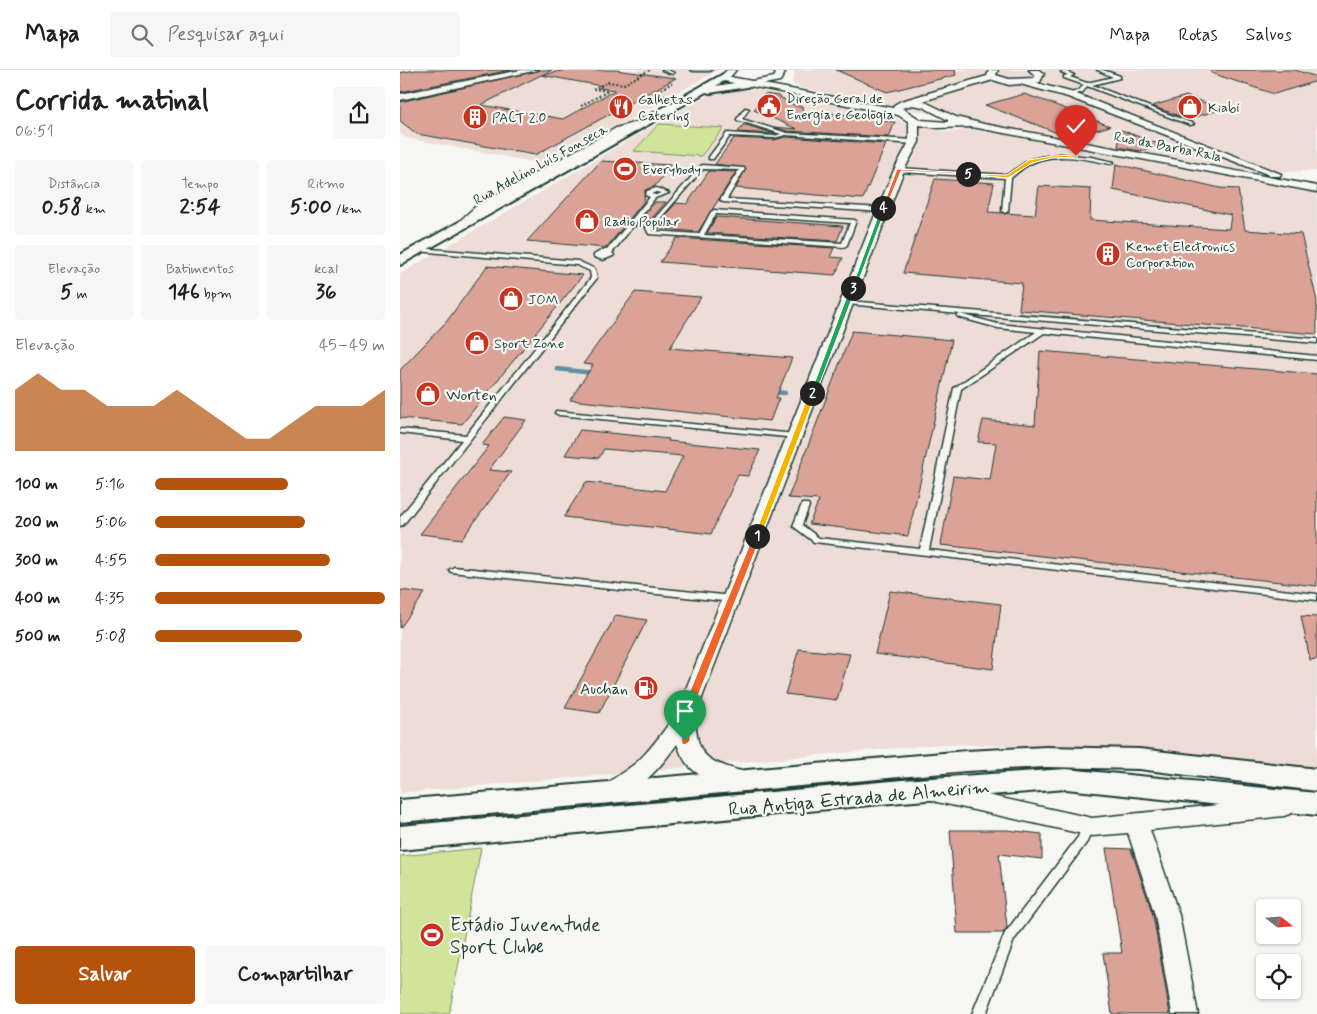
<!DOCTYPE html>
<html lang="pt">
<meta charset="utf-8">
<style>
body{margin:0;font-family:Mynerve,sans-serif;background:#f6f6f6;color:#202124;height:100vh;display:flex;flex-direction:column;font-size:19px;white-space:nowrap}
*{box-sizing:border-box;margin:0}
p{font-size:16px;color:#757577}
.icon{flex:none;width:28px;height:28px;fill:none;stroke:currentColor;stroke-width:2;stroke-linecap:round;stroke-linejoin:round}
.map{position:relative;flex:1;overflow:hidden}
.sheet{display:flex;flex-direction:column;background:#fff;width:400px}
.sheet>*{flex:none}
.needle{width:32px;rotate:107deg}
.controls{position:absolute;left:856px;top:829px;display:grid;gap:10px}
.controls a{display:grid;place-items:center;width:45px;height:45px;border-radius:5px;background:#fff;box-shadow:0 1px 4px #0004;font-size:25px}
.pin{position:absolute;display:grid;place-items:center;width:42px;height:42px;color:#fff;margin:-51px -21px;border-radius:50% 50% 50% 0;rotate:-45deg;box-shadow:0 0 5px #0007}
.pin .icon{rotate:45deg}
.km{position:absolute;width:25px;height:25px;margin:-12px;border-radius:50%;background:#222;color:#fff;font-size:14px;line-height:25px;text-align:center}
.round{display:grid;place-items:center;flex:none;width:52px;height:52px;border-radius:5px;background:#f6f6f6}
.overview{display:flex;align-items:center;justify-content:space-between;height:85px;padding:0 15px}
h1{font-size:28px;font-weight:800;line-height:38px}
.figures{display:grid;grid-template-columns:repeat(3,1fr);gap:8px;height:85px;padding:5px 15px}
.figures div{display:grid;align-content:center;border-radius:5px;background:#f6f6f6;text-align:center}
.figures b{font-size:21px;font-weight:800}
.figures small{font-size:14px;font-weight:400}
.figures p{font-size:14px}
.chart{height:140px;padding:10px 15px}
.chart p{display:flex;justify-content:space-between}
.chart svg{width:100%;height:90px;margin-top:5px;fill:#b45309;opacity:.7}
.button{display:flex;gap:10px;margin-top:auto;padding:10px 15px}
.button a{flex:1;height:58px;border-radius:5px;background:#b45309;color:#fff;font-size:20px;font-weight:800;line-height:58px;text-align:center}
.button a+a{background:#f6f6f6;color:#202124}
ul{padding:0 15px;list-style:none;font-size:16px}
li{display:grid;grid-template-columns:80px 60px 1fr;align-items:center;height:38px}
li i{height:12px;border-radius:6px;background:#b45309}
header{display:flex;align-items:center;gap:30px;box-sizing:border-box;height:70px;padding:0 25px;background:#fff;border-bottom:1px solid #e0e0e0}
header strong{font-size:24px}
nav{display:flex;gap:28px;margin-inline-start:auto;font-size:18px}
.search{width:350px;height:45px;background:#f6f6f6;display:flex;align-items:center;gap:12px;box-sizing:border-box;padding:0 18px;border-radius:5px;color:#757577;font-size:19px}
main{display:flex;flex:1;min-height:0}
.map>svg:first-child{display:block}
</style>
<header>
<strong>Mapa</strong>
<div class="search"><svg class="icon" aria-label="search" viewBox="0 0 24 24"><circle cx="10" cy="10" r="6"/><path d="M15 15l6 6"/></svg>Pesquisar aqui</div>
<nav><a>Mapa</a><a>Rotas</a><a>Salvos</a></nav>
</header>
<main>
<section class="sheet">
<div class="overview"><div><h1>Corrida matinal</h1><p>06:51</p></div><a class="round"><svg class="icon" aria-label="share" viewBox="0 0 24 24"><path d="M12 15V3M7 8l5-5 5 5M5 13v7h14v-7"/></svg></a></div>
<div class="figures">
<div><p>Distância</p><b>0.58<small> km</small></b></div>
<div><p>Tempo</p><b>2:54</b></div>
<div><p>Ritmo</p><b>5:00<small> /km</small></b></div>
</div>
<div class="figures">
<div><p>Elevação</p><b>5<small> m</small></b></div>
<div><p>Batimentos</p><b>146<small> bpm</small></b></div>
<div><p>kcal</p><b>36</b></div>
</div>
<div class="chart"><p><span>Elevação</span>45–49 m</p>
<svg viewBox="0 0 160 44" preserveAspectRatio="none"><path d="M0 44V14L10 6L20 14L30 14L40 22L50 22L60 22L70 14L80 22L90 30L100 38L110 38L120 30L130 22L140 22L150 22L160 14V44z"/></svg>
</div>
<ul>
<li><b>100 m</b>5:16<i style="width:58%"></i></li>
<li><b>200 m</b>5:06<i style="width:65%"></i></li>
<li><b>300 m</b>4:55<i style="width:76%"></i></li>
<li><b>400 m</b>4:35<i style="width:100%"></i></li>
<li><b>500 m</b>5:08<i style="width:64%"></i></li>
</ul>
<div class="button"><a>Salvar</a><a>Compartilhar</a></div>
</section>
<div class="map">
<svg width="917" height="944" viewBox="0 0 917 944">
<rect width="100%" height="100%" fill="#f6f6f2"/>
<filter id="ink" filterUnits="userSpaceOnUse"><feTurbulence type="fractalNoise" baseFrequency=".02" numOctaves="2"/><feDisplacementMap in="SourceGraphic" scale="10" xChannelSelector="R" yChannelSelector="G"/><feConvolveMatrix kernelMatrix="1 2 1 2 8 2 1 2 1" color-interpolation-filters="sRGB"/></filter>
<g filter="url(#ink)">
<!-- built -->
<g fill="#eeddd7">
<path d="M0,0H318L149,95L6,68L0,63Z"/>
<path d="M392,0H917V101L856,102L573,52L401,18L394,15L392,12L395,4Z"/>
<path d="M332,18L355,20L486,43L505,53L547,62L571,59L594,62L917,122V701L777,683L671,677L542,674L0,723V204L296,31L320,20Z"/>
</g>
<!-- green -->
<g fill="#d0e599" stroke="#789166">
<path d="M259,54L324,58L301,86L234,81Z"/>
<path d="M81,778L49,944H0V786Z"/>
</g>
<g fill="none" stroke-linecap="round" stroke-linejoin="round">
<!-- stream -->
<g stroke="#5e8fa0" stroke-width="4.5">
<path d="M157,299L194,303"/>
<path d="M372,322L385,323"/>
</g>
</g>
<!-- building -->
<g fill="#dba297" stroke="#1f3d34" fill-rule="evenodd">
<path d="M15,0H111L0,22V3Z"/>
<path d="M140,0H152L142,5L166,0H215L276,8L135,85L17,64L0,51V32ZM141,5L202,16L199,18L215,20L163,49L81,35Z"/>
<path d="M436,0H555L556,5L487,22Z"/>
<path d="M811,0H895L917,7V11L874,24L811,3Z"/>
<path d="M365,24L378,26L396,36H402L403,42L486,47L484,51L495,52L489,67L387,61L374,57L397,59L354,40Z"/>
<path d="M624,24L645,31L710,56L686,63L677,60L660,64L585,35Z"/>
<path d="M786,26L823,39L788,49L752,36Z"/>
<path d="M343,55H346L375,64L338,62Z"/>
<path d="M721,60L761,75L740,81L718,77Z"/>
<path d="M386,67L486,74L463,129L336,118L346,98L315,94L334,68L374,70Z"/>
<path d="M201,91L272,95L255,116L245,120L244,131L206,178L127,171Z"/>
<path d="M716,94L820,118L838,119L845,160L901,164L917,231V264L619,240L622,213L503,203L535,109L594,113L588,142L635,145L639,116L691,119L690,150L829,159L831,145L713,120Z"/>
<path d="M309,101L336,102L298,162L254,158L276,133L287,134Z"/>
<path d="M255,132H266L244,157H235Z"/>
<path d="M316,147L443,156L437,171L307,163Z"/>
<path d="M277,168L434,178L430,187L443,188L435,205L260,192Z"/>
<path d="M87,196L183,205L62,354L0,348V300L47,251Z"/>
<path d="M235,222L301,227L270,278L392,288L376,328H379L370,351L170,330L193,295L183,294Z"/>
<path d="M452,261L552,270L508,466L409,454L419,430L388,428Z"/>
<path d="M640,281L917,304V516L541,475L553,406L590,410L596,373L578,372L583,350L635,355Z"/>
<path d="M104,347L126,350L89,400L111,402L62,469L20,464L89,376L82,375Z"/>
<path d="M180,360L269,369L268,371L360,380L348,406L338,405L311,464L164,447L186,412L265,421L283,386L204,379L199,388L165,385Z"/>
<path d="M0,520L25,523L0,558Z"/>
<path d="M490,521L601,534L593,599L475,584Z"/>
<path d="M216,545L247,550L199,643L165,638Z"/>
<path d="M901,546L917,547V589L910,590Z"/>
<path d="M399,579L450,584L437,630L385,624Z"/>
<path d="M550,760H607L642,764V789L599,784L607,857L603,863H557Z"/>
<path d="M706,778L731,779L753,845L770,944H712L703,883H722Z"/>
</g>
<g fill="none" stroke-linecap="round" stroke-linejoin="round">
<defs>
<g id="service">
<path d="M262,0H268L274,3L272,4Z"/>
<path d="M291,0H312L310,1H293Z"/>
<path d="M665,0H671L667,2L674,5L670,7L687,13L713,7L697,0H703L720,6V8L692,15L794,54L790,55L687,16L683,22L669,26V24L679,20L684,15L664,8V6L668,5L661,2Z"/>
<path d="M345,38L349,39L342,49L387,63L514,70L517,72L514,74L386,65L374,68L330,66L313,89H309V87L327,63L374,66L381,64L337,50V49Z"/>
<path d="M660,84L691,87L714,92L711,94C686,89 653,81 630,94C623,97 617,103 611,108L608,141L605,143L602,141L605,108L499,102L496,100L499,98L607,105L629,90L641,87Z"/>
<path d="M302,95L344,98L345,99L327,129L483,138L486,140L483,142L323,132L320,130L339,100L303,99L252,158L253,161L299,164L311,142L314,140L455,150L456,151L447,175L444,177L249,164L246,158L247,157ZM316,144L450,153L442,173L304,165Z"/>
<path d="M256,118L269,123L255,128L212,183L214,185L213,186L203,190L194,187V185L202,180H207L250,127L245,125L247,121ZM256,122L261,123L256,125L251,124Z"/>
<path d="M19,178L178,191L195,199L197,208L3,455L0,456V447L62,370L0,363V359L66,365L191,208L190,201L177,195L17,181L16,180Z"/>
<path d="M448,231L917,269V273L560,244L598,254L917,286V290L644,263L561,319L529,480L917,524V530L414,472L393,456L402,434H408L409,436L402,455L419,468L520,479L554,318L636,262L598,258L558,247L557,246L560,244L446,234L445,233Z"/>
<path d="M156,341L396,364L400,366L396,368L159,345L155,343Z"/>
<path d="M54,497L332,526L337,529L332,532L51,502L49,500Z"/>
<path d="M687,751L691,753L693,756L687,772L614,870L586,944H572L605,863L678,767L683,753Z"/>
</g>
<g id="minor">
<path d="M121,0H138L0,30V24Z"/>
<path d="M327,0H336L330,7L352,11L374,7L376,4L372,0H382L385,3L380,11L364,14L493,38L494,35L501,31L587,6L589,0H598L596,5L609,9L634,8L635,5L629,0H639L644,4L640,12L636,13L674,23L881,104L880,106H872L668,27L620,14L609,15L593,10L523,31L556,47L584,54L917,116V122L572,57L538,58L519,55V72L504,100L489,140L295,646C297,690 307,690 346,703L349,709L346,715C330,720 299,708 288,695C283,689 280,682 277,674C264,693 230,735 205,727L202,721C209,708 228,701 238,691C253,677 264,660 276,644L477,140L494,100L509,72V52L498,45L324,11L321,6ZM512,35L523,37L548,50V52L521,50L502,38Z"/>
<path d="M246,49L249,50V54L222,62L84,140L62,160H54L52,158L76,136L216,58Z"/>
<path d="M537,714L692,748L884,728L892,731L895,737L892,743L884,746L750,760L779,845L798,944H772L755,845L728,763L692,766L537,732L529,729L526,723L529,717Z"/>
</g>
<g id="tertiary">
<path d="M325,3L329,4V8L316,16L347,11L352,14L347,17L310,23L306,22L0,195V185Z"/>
<path d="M646,677L739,679L917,699V721L739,699L646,697L566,701L0,752V730L566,681Z"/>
<path d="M666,699L917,723V745L666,719L502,732L0,780V756L502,710Z"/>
</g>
</defs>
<!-- service casing -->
<use href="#service" stroke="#1f3d34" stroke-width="3"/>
<!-- minor casing -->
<use href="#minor" stroke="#1f3d34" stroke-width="3"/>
<!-- tertiary casing -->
<use href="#tertiary" stroke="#1f3d34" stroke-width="4"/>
<!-- path -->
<g stroke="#1f3d34" stroke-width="2" stroke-dasharray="2 2" stroke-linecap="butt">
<path d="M266,26L252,24L272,13"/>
<path d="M181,36L208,21L194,19L208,12L224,14L250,0"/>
</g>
<!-- service -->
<use href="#service" fill="#f6f6f2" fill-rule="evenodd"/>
<!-- minor -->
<use href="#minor" fill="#f6f6f2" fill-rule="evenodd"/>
<!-- tertiary -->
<use href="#tertiary" fill="#f6f6f2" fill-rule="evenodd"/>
</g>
</g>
<!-- split-1 -->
<path fill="#f0652b" stroke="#fff" d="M354,464L361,466L290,646V671L285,675L282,674L280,646Z"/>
<!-- split-2 -->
<path fill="#f5b400" stroke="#fff" d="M412,321L416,323L361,466L354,467L409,323Z"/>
<!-- split-3 -->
<path fill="#22a559" stroke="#fff" d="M453,217L456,218L416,323L410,325L450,218Z"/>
<!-- split-4 -->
<path fill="#22a559" stroke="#fff" d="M483,137L486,138L456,218L451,220L481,138Z"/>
<!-- split-5 -->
<path fill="#f0652b" stroke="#fff" d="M497,99L568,103L570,104L501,101L486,138L482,139Z"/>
<!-- split-6 -->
<path fill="#f5b400" stroke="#fff" d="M676,85L678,87L652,88L632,93L608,108L565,104L607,105L629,90L652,86Z"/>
<!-- icons -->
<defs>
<symbol id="civic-disc" viewBox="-11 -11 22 22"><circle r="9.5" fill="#c8321e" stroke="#f6f6f2"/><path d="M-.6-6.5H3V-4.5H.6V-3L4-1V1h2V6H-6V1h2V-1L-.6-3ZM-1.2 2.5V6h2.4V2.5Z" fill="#fff"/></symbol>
<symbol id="restaurant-disc" viewBox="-11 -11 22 22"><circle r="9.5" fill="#c8321e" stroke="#f6f6f2"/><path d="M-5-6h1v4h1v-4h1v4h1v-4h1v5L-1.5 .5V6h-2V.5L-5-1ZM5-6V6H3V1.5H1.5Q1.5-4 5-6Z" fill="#fff"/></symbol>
<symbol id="shop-disc" viewBox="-11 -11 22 22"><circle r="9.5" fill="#c8321e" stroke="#f6f6f2"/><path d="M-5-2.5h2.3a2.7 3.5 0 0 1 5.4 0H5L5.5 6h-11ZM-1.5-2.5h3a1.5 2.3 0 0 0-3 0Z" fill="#fff"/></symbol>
<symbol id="building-disc" viewBox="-11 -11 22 22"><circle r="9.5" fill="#c8321e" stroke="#f6f6f2"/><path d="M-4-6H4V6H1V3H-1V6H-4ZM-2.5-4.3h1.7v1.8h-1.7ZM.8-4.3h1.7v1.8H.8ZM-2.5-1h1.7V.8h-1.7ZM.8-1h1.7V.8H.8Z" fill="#fff"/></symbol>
<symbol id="stadium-disc" viewBox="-11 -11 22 22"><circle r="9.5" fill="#c8321e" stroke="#f6f6f2"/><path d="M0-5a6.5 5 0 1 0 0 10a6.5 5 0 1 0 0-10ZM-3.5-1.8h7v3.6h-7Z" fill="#fff"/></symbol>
<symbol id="fuel-disc" viewBox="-11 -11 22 22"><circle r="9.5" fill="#c8321e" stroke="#f6f6f2"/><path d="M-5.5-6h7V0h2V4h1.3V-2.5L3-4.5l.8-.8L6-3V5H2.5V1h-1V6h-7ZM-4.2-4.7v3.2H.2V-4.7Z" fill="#fff"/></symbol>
</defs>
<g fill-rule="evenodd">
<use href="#civic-disc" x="355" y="22" width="28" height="28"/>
<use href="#restaurant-disc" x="207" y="23" width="28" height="28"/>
<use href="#shop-disc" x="776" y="23" width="28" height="28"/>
<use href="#building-disc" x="61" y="33" width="28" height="28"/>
<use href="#stadium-disc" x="211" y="85" width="28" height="28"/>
<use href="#shop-disc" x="173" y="137" width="28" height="28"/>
<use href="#building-disc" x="694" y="170" width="28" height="28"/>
<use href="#shop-disc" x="97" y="215" width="28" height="28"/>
<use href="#shop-disc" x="63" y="259" width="28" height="28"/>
<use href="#shop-disc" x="14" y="310" width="28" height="28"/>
<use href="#fuel-disc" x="232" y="604" width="28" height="28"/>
<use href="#stadium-disc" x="18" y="851" width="28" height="28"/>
</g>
<g text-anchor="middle" stroke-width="4.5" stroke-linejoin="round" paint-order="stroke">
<!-- far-poi labels -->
<g font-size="14" fill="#1f3d34" stroke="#f6f6f2" text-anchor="start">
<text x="386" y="33">Direção Geral de<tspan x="386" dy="16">Energia e Geologia</tspan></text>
<text x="238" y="34">Galhetas<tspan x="238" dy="16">Catering</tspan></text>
<text x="808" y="42">Kiabi</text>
<text x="92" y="52">PACT 2.0</text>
<text x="242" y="104">Everybody</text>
<text x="204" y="156">Radio Popular</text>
<text x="726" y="181">Kemet Electronics<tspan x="726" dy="16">Corporation</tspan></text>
<text x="128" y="234">JOM</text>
<text x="94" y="278">Sport Zone</text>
</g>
<!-- far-street labels -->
<g font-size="14" fill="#1f3d34" stroke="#f6f6f2">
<text transform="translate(768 76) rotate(11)" y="5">Rua da Barba Rala</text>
<text transform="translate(140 94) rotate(-29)" y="5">Rua Adelino Luís Fonseca</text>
</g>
<!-- poi labels -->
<g font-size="16" fill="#1f3d34" stroke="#f6f6f2" text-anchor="start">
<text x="46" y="330">Worten</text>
<text x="228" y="624" text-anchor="end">Auchan</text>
</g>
<!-- near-street labels -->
<g font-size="19" fill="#1f3d34" stroke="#f6f6f2">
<text transform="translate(459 727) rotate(-5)" y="7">Rua Antiga Estrada de Almeirim</text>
</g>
<!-- near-poi labels -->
<g font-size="19" fill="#1f3d34" stroke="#f6f6f2" text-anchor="start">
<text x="50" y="861">Estádio Juventude<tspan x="50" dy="22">Sport Clube</tspan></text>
</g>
</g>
</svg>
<div class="controls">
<a><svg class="needle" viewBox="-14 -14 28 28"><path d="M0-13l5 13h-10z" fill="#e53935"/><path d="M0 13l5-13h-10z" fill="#757577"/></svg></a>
<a><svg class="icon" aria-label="locate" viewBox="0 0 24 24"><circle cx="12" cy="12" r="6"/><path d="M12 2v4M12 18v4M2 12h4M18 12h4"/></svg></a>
</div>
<div class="pin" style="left:285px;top:671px;background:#1e9e55"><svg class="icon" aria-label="arrive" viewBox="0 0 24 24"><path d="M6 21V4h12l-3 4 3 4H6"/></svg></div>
<div class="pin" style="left:676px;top:86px;background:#d93025"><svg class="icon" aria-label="check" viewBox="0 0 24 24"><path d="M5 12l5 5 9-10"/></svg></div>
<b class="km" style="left:357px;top:466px">1</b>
<b class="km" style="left:412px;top:323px">2</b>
<b class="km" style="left:453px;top:218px">3</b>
<b class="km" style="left:483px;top:138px">4</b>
<b class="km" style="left:568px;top:104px">5</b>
</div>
</main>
